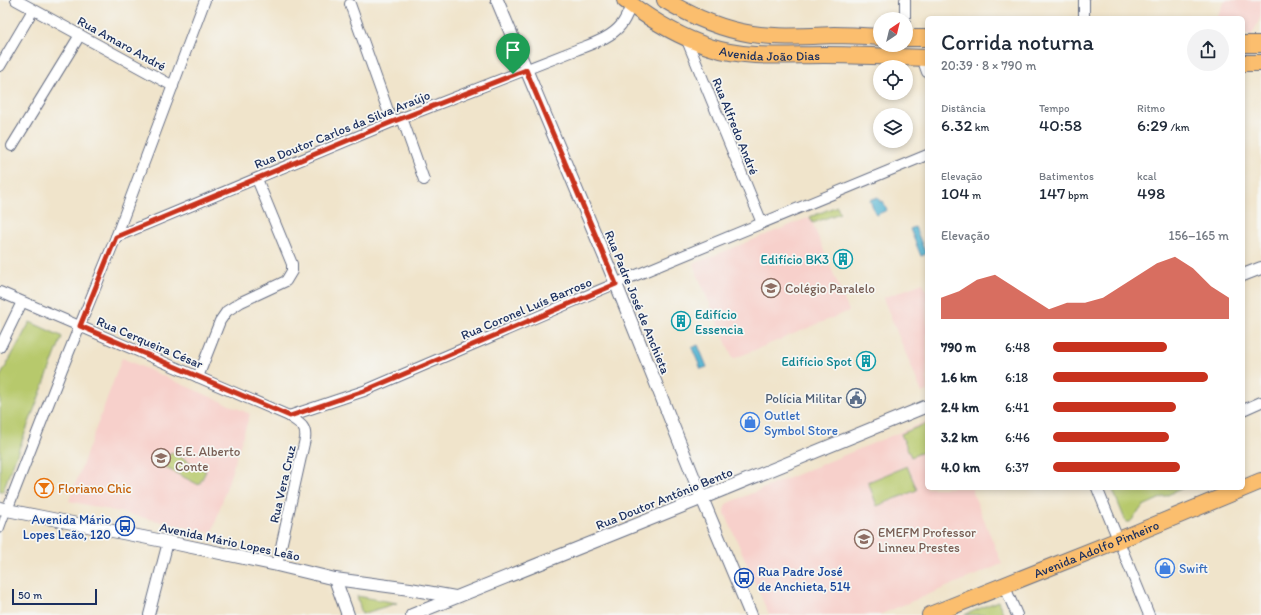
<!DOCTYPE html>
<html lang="pt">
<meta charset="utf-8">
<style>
body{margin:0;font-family:Itim,sans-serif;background:#f2f2f3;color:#1f2937;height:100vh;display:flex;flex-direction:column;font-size:15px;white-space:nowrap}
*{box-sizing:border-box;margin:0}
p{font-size:13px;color:#747a83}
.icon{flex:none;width:22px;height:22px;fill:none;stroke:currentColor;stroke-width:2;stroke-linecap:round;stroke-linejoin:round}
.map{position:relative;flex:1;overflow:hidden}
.sheet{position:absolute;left:925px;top:16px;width:320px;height:474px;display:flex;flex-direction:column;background:#fff;border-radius:6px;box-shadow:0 2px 6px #0003}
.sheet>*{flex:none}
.needle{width:26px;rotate:35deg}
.controls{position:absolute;left:873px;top:12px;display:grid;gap:8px}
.controls a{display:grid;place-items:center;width:40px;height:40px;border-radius:50%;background:#fff;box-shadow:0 2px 6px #0003;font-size:20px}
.scale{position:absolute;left:12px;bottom:10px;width:85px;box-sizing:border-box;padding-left:4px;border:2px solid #1b2f5e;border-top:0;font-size:11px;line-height:14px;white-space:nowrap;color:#1b2f5e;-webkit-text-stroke:3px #f6f6f2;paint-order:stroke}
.pin{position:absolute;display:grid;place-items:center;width:34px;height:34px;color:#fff;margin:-41px -17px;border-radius:50% 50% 50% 0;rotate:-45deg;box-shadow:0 0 4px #0007}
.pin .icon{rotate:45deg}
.round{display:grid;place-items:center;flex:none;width:42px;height:42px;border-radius:21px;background:#f2f2f3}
.headline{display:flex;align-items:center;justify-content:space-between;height:68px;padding:0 16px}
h1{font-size:22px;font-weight:600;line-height:30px}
.metrics{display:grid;grid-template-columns:repeat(3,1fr);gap:6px;height:68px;padding:4px 16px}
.metrics div{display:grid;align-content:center}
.metrics b{font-size:17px;font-weight:600}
.metrics small{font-size:11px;font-weight:400}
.metrics p{font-size:11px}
.chart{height:112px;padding:8px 16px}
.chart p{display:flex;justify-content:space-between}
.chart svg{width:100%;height:72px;margin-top:4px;fill:#c8321e;opacity:.7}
ul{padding:0 16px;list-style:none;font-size:13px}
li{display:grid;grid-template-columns:64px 48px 1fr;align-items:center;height:30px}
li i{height:10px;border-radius:5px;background:#c8321e}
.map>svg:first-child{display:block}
</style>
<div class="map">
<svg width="1261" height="615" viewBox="0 0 1261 615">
<rect width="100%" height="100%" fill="#f6f6f2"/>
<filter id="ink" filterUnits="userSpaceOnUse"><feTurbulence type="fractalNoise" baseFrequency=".025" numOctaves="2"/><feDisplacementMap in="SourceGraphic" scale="8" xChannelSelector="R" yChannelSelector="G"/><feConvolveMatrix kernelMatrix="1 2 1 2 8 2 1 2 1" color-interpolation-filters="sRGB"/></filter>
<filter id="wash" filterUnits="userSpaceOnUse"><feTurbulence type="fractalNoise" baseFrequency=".012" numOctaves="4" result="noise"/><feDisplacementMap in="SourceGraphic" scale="16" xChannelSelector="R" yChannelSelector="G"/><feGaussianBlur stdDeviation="0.9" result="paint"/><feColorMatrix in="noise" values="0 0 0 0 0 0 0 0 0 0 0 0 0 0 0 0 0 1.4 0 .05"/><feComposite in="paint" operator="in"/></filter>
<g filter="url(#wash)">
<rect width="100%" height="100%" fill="#f0e4cb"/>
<!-- built -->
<g fill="#f7d0cb">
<path d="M1225,0H1261V16L1252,35L1243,32V18H1217Z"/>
<path d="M810,217L849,311L733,359L693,264Z"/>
<path d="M923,283L927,293V391L922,393L883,298Z"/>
<path d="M122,358L250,414L212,533L69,501Z"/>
<path d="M927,421V488H971L1002,564L879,615H769L724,511L725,507L728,503Z"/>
</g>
<!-- green -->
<g fill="#b7c96c" stroke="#697c65">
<path d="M837,206L840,213L813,223L810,217Z"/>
<path d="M30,322L61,336L62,337L5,485L3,491H0V377Z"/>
<path d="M927,423V450L911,457L901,434Z"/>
<path d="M171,452L206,471L199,485L162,466Z"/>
<path d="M907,466L917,490L877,506L868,482Z"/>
<path d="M1112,488H1183L1143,506L1132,520L1130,522H1126Z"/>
<path d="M357,596L397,603L362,614Z"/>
<path d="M998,601L1004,615H964Z"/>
</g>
<!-- water -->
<g fill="#52b4d1" stroke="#367298">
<path d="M878,197L880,202L883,201L887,210L876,215L870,200Z"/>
<path d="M915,227L926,254L921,256L910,229Z"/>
<path d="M698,345L707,367L701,369L692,348Z"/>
</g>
</g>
<g filter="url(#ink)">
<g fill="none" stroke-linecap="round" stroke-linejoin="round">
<defs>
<path id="pedestrian" d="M0,529L7,510"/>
<g id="minor">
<path d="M16,0L173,86"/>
<path d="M350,4L392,122"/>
<path d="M1084,18V0"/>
<path d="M905,19V0"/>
<path d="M686,38L762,223"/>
<path d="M922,58L927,72"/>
<path d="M0,66L33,10"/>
<path d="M402,118L424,180"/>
<path d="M12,146L80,35"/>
<path d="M116,237L392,122L576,50C591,44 611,38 621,25C626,19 628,12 631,5"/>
<path d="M0,292L289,416C299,423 307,426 305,439L277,565"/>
<path d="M0,347L22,302"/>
<path d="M198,377L220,321L227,311L241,302L286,281L292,271V264L257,179"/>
<path d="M1243,410L1261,402"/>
<path d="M289,416L364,391L600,290L927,155"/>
<path d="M1097,488L1149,615"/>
<path d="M7,510L62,369L116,237L205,0"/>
<path d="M1004,585L1017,615"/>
<path d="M149,615L168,542"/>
</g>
<g id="tertiary">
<path d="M497,0L616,284L702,498L751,615"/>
<path d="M1243,275L1261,268"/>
<path d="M0,508L7,510L168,542L277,565L335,579L410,589L455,597"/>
<path d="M335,579L348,615"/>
<path d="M412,615L693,502L927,406"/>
</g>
<g id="primary">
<path id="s1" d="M625,0C651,20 679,37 710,47C746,59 786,55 824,55C858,55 893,57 927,58"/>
<path d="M665,0C691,16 721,29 752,34C779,38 807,36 834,35C849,35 865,36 880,37"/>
<path d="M906,38H927"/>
<path d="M1243,44H1261"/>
<path d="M1243,63H1261"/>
<path id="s2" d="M930,615L1131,535L1261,481"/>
</g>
</defs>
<!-- pedestrian casing -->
<use href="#pedestrian" stroke="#666e84" stroke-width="9"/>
<!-- minor casing -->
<use href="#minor" stroke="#666e84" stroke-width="12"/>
<!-- tertiary casing -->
<use href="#tertiary" stroke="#666e84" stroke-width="14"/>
<!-- primary casing -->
<use href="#primary" stroke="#666e84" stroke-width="18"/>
<!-- pedestrian -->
<use href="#pedestrian" stroke="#fff" stroke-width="7"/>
<!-- minor -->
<use href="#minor" stroke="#fff" stroke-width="10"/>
<!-- tertiary -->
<use href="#tertiary" stroke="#fff" stroke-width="12"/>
<!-- primary -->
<use href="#primary" stroke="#fbbe6e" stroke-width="16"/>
</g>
</g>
<g fill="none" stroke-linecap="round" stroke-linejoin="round" filter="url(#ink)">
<defs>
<path id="route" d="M526,70L616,284L364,391L290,416L80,326L116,237L392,122Z"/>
</defs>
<!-- route casing -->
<use href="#route" stroke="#fff" stroke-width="8"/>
<!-- route -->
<use href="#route" stroke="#c8321e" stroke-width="5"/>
</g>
<!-- icons -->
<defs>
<symbol id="building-ring" viewBox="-11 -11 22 22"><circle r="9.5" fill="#f6f6f2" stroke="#0f9aa8" stroke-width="1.5"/><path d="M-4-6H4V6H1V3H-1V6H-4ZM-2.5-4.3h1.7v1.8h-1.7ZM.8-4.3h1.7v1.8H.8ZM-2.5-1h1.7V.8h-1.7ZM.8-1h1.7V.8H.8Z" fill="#0f9aa8"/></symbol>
<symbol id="school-ring" viewBox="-11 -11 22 22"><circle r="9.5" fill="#f6f6f2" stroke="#8d6e63" stroke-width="1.5"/><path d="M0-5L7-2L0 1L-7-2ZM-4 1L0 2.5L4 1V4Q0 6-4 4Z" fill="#8d6e63"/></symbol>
<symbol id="civic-ring" viewBox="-11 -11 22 22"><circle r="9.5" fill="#f6f6f2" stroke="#5c6f8a" stroke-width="1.5"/><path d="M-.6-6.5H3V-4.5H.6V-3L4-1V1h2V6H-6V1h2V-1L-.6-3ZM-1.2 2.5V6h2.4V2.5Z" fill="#5c6f8a"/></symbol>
<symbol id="shop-ring" viewBox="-11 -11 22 22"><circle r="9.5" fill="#f6f6f2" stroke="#3f7fe0" stroke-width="1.5"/><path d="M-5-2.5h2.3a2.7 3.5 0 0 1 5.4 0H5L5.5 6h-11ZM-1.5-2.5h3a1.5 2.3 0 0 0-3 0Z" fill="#3f7fe0"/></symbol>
<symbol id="bar-ring" viewBox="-11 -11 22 22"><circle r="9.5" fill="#f6f6f2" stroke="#e8710a" stroke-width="1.5"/><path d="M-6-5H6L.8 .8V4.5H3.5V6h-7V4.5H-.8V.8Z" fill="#e8710a"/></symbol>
<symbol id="bus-ring" viewBox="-11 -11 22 22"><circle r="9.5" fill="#f6f6f2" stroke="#1a4fb4" stroke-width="1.5"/><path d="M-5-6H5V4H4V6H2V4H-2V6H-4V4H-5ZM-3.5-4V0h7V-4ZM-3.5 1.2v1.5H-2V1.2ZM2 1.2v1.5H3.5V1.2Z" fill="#1a4fb4"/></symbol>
</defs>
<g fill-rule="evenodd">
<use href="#building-ring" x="832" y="248" width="22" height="22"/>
<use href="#school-ring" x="760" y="277" width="22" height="22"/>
<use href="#building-ring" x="670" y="310" width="22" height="22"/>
<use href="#building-ring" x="855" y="350" width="22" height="22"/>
<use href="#civic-ring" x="845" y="387" width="22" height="22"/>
<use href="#shop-ring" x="739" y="411" width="22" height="22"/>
<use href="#school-ring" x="150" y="447" width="22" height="22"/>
<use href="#bar-ring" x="33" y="477" width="22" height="22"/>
<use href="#bus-ring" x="114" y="515" width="22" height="22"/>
<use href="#school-ring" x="853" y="528" width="22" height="22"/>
<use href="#shop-ring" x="1154" y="557" width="22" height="22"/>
<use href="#bus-ring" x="733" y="567" width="22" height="22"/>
</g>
<g text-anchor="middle" stroke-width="3.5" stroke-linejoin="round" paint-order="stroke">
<!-- street labels -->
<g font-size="13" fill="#1b2f5e" stroke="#f6f6f2">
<text transform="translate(122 43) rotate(29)" y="5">Rua Amaro André</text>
<text dy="5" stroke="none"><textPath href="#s1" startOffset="158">Avenida João Dias</textPath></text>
<text transform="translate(736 126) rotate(68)" y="5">Rua Alfredo André</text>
<text transform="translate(342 129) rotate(-22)" y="5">Rua Doutor Carlos da Silva Araújo</text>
<text transform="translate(638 302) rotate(68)" y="5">Rua Padre José de Anchieta</text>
<text transform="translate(526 308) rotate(-23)" y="5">Rua Coronel Luís Barroso</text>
<text transform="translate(150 342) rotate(23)" y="5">Rua Cerqueira César</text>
<text transform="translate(282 484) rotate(-77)" y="5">Rua Vera Cruz</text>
<text transform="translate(664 498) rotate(-22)" y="5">Rua Doutor Antônio Bento</text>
<text transform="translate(230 541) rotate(12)" y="5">Avenida Mário Lopes Leão</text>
<text dy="5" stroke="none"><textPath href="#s2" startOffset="179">Avenida Adolfo Pinheiro</textPath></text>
</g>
<!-- culture labels -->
<g font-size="13" fill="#0d838f" stroke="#f6f6f2" text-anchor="end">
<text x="829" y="264">Edifício BK3</text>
<text x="695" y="319" text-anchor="start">Edifício<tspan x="695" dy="15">Essencia</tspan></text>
<text x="852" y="366">Edifício Spot</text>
</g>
<!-- education labels -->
<g font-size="13" fill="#785e54" stroke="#f6f6f2" text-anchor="start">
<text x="785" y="293">Colégio Paralelo</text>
<text x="175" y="456">E.E. Alberto<tspan x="175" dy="15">Conte</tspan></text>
<text x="878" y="537">EMEFM Professor<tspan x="878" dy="15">Linneu Prestes</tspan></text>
</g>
<!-- service labels -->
<g font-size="13" fill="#4e5e75" stroke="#f6f6f2" text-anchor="end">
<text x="842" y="403">Polícia Militar</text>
</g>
<!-- shop labels -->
<g font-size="13" fill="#366cbe" stroke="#f6f6f2" text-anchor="start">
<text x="764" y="420">Outlet<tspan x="764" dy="15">Symbol Store</tspan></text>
<text x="1179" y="573">Swift</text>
</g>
<!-- food labels -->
<g font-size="13" fill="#c56008" stroke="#f6f6f2" text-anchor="start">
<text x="58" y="493">Floriano Chic</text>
</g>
<!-- transit labels -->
<g font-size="13" fill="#164399" stroke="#f6f6f2" text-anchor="end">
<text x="111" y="524">Avenida Mário<tspan x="111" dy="15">Lopes Leão, 120</tspan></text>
<text x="758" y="576" text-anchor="start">Rua Padre José<tspan x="758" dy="15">de Anchieta, 514</tspan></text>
</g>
</g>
</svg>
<div class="controls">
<a><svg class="needle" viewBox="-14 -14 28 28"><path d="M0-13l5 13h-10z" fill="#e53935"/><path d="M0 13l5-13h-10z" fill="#747a83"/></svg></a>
<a><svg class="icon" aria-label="locate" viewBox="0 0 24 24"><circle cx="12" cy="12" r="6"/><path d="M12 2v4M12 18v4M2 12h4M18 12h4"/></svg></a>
<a><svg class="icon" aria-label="layers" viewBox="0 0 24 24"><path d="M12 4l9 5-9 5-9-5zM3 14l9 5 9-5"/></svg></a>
</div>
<div class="scale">50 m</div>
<div class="pin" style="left:513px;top:74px;background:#1e9e55"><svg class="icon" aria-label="arrive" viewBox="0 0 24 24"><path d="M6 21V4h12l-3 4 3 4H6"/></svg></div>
<section class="sheet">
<div class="headline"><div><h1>Corrida noturna</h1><p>20:39 · 8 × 790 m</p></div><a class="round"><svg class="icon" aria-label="share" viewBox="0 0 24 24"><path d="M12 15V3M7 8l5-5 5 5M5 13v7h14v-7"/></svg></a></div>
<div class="metrics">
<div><p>Distância</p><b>6.32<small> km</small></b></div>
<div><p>Tempo</p><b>40:58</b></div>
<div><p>Ritmo</p><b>6:29<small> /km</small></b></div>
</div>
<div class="metrics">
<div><p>Elevação</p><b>104<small> m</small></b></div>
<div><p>Batimentos</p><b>147<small> bpm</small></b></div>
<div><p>kcal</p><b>498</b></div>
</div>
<div class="chart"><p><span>Elevação</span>156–165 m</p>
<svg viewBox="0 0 160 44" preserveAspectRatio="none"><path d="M0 44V31L10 27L20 20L30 17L40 24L50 31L60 38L70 34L80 34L90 31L100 24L110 17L120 10L130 6L140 13L150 24L160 31V44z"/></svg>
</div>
<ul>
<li><b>790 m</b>6:48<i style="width:65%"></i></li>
<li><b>1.6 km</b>6:18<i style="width:88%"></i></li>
<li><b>2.4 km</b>6:41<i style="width:70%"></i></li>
<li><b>3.2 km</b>6:46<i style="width:66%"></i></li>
<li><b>4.0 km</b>6:37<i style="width:72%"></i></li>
</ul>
</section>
</div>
